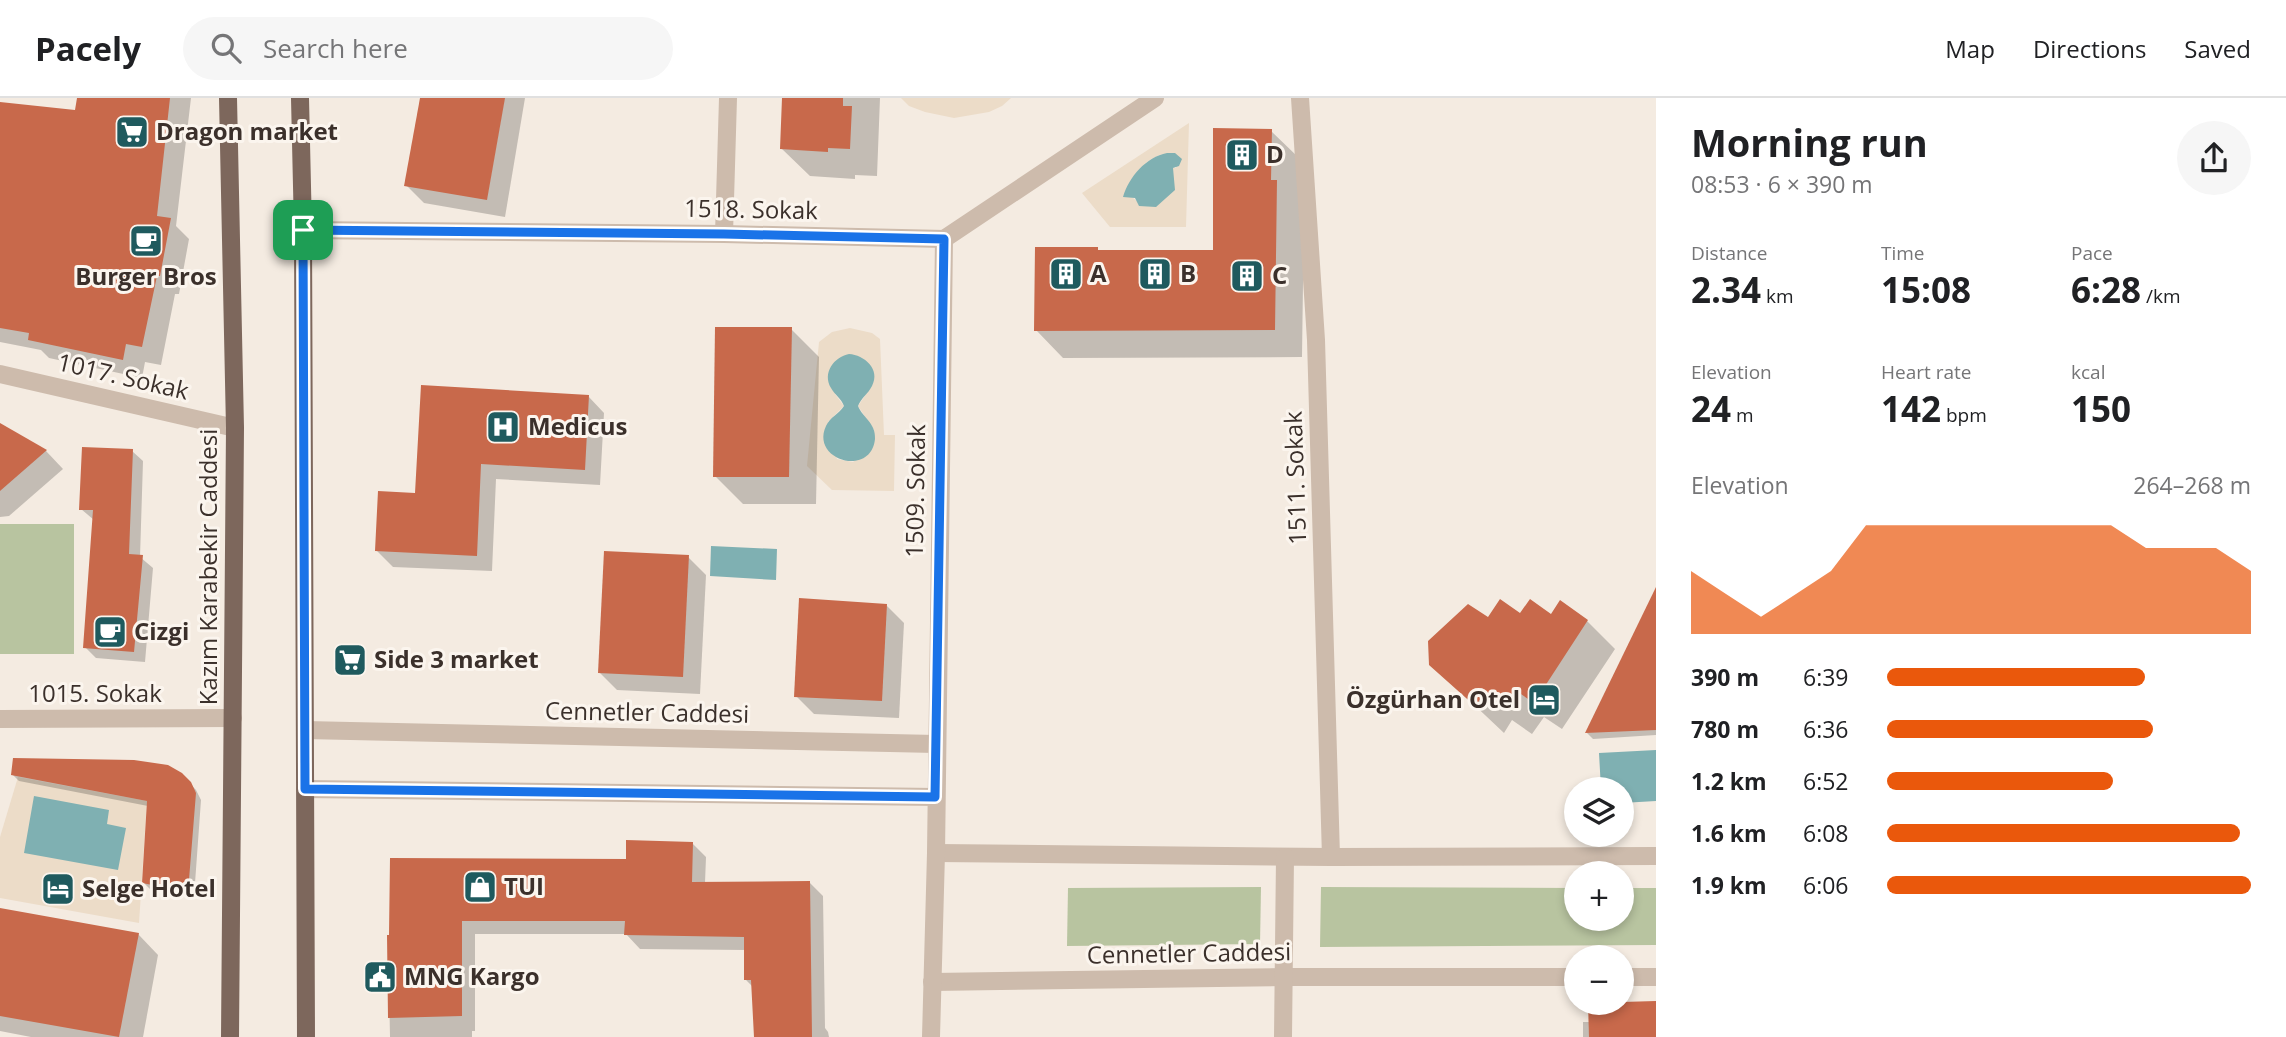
<!DOCTYPE html>
<meta charset="utf-8">
<style>
body{margin:0;font-family:"Open Sans",sans-serif;background:#f6f6f6;color:#202124;height:100vh;display:flex;flex-direction:column;font-size:26px;white-space:nowrap}
*{box-sizing:border-box;margin:0}
p{font-size:23px;color:#757577}
.icon{flex:none;width:38px;height:38px;fill:none;stroke:currentColor;stroke-width:2;stroke-linecap:round;stroke-linejoin:round}
.map{position:relative;flex:1;overflow:hidden}
.panel{display:flex;flex-direction:column;background:#fff;width:630px}
.panel>*{flex:none}
.fabs{position:absolute;left:1564px;top:679px;display:grid;gap:14px}
.fabs a{display:grid;place-items:center;width:70px;height:70px;border-radius:50%;background:#fff;box-shadow:0 4px 10px #0003;font-size:35px}
.pin{position:absolute;display:grid;place-items:center;width:60px;height:60px;color:#fff;margin:-30px;border-radius:14px;box-shadow:0 4px 10px #0006}
.round{display:grid;place-items:center;flex:none;width:74px;height:74px;border-radius:37px;background:#f6f6f6}
.overview{display:flex;align-items:center;justify-content:space-between;height:119px;padding:0 35px}
h1{font-size:38px;font-weight:700;line-height:52px}
.figures{display:grid;grid-template-columns:repeat(3,1fr);gap:10px;height:119px;padding:7px 35px}
.figures div{display:grid;align-content:center}
.figures b{font-size:35px;font-weight:700}
.figures small{font-size:19px;font-weight:400}
.figures p{font-size:19px}
.chart{height:196px;padding:14px 35px}
.chart p{display:flex;justify-content:space-between}
.chart svg{width:100%;height:126px;margin-top:7px;fill:#ea580c;opacity:.7}
ul{padding:0 35px;list-style:none;font-size:23px}
li{display:grid;grid-template-columns:112px 84px 1fr;align-items:center;height:52px}
li i{height:18px;border-radius:9px;background:#ea580c}
header{display:flex;align-items:center;gap:42px;box-sizing:border-box;height:98px;padding:0 35px;background:#fff;border-bottom:2px solid #e0e0e0}
header strong{font-size:33px}
nav{display:flex;gap:38px;margin-inline-start:auto;font-size:24px}
.search{width:490px;height:63px;background:#f6f6f6;display:flex;align-items:center;gap:18px;box-sizing:border-box;padding:0 24px;border-radius:38px;color:#757577;font-size:26px}
main{display:flex;flex:1;min-height:0}
.map>svg:first-child{display:block}
</style>
<header>
<strong>Pacely</strong>
<div class="search"><svg class="icon" aria-label="search" viewBox="0 0 24 24"><circle cx="10" cy="10" r="6"/><path d="M15 15l6 6"/></svg>Search here</div>
<nav><a>Map</a><a>Directions</a><a>Saved</a></nav>
</header>
<main>
<div class="map">
<svg width="1656" height="939" viewBox="0 0 1656 939">
<rect width="100%" height="100%" fill="#f4ebe1"/>
<!-- green -->
<g fill="#b8c4a0">
<rect x="0" y="426" width="74" height="130"/>
<path d="M1261,789L1260,846L1067,848L1068,790Z"/>
<path d="M1321,789L1577,790V821H1622V790H1656V847L1320,849Z"/>
</g>
<!-- plaza -->
<g fill="#ecdcc8" fill-rule="evenodd">
<path d="M901,0H1011L1002,8L989,14L954,20L925,14L909,8Z"/>
<path d="M1189,25L1186,129H1110L1082,95ZM1175,55L1176,70H1173L1139,105L1132,99H1123L1136,75L1147,64L1159,57Z"/>
<path d="M850,230L872,235L880,241L884,337H895L894,393L832,392L807,368L819,244L832,234ZM871,289L858,308L874,332L873,349L853,364L837,361L828,324L844,308L835,296Z"/>
<path d="M18,679L147,703L139,825L0,800V739Z"/>
</g>
<!-- water -->
<g fill="#7fb0b2">
<path d="M1167,55H1175L1182,61L1179,68L1173,70L1175,92L1156,109L1139,108L1135,100L1123,99C1129,79 1146,59 1167,55Z"/>
<path d="M849,256C864,257 881,271 872,288C868,296 861,300 858,308C863,320 876,325 875,341C871,380 810,362 826,328C830,319 839,316 844,308C841,300 835,297 831,290C822,275 834,259 849,256Z"/>
<path d="M711,448L777,451L776,482L710,478Z"/>
<path d="M1656,652V703L1622,705V691H1601L1599,655Z"/>
<path d="M34,698L109,712L107,726L126,730L118,772L24,755Z"/>
</g>
<!-- shadow -->
<g fill="#0003">
<path d="M78,0H191L176,128L189,141L179,196H175L161,267L145,264L142,280L49,260L41,252L0,244V6L77,14Z"/>
<path d="M421,0H525L505,119L424,105L406,87Z"/>
<path d="M784,0H880L877,78L855,77V81L810,78L782,51Z"/>
<path d="M1271,33L1299,60L1298,106L1304,112L1302,259L1063,260L1036,232L1097,151L1101,154H1215Z"/>
<path d="M791,231L819,259L816,406H743L715,378Z"/>
<path d="M588,298L604,315L600,387L496,381L492,473L393,469L377,453L416,396Z"/>
<path d="M0,327L46,353L63,371L9,418L0,419Z"/>
<path d="M132,353L143,363L140,459L153,470L145,564L96,560L85,549L94,422L81,411Z"/>
<path d="M688,459L706,477L700,596L617,592L599,574Z"/>
<path d="M1656,493V637L1593,641L1587,635Z"/>
<path d="M886,507L904,525L899,620L814,616L796,598Z"/>
<path d="M1520,517L1552,518L1587,523L1615,551L1562,631L1544,619L1532,636L1512,622L1504,635L1431,566L1488,522Z"/>
<path d="M181,676L196,692L201,702L194,799L150,791L144,785L148,708L19,683L13,677Z"/>
<path d="M692,745L706,759L705,785L809,784L823,798L825,930L828,934L829,939H756L753,889L746,882V852L640,851L626,836H475V933H472V939H390L388,839L627,763Z"/>
<path d="M0,811L138,836L158,857L143,939H31L0,933Z"/>
<path d="M1583,924H1590L1656,939H1583Z"/>
</g>
<!-- building -->
<g fill="#c8694b">
<path d="M77,0H170L157,118L171,120L160,178H157L142,249L126,246L123,262L28,242L29,235L0,230V4L75,12Z"/>
<path d="M420,0H505L487,102L404,88Z"/>
<path d="M782,0H843V8H852L850,51L828,50V54L780,51Z"/>
<path d="M1213,30L1272,31L1271,82H1277L1275,232L1034,233L1035,149H1098V152H1213Z"/>
<path d="M715,229H792L789,379H713Z"/>
<path d="M421,287L589,297L585,372L481,366L477,458L375,453L378,393L415,395Z"/>
<path d="M0,325L47,352L0,393Z"/>
<path d="M82,349L133,351L129,456L143,457L134,554L83,550L93,412H79Z"/>
<path d="M604,453L689,457L683,579L598,575Z"/>
<path d="M1656,489V632L1585,635Z"/>
<path d="M799,500L887,506L882,603L794,599Z"/>
<path d="M1500,501L1520,515L1530,501L1551,516L1560,502L1588,522L1534,605L1515,592L1504,610L1484,596L1475,608L1429,567L1428,543L1468,506L1488,519Z"/>
<path d="M13,660L134,662L168,667L182,675L191,684L196,695L188,794L142,785L147,703L11,677Z"/>
<path d="M626,742L693,744L692,784L810,783L812,939H754L751,882H744V839L624,837L625,823H462V918L388,920L387,837H389L390,760L626,761Z"/>
<path d="M0,810L139,835L119,939L0,918Z"/>
<path d="M1656,903V939H1589L1588,905Z"/>
</g>
<g fill="none" stroke-linecap="round" stroke-linejoin="round">
<!-- minor -->
<g stroke="#cdbbac" stroke-width="18">
<path d="M1300,0L1316,242L1331,759"/>
<path d="M303,132L724,136L944,141L1155,0"/>
<path d="M724,136L728,0"/>
<path d="M0,276L235,330"/>
<path d="M0,621L233,620"/>
<path d="M305,632L936,646"/>
<path d="M305,691L935,699"/>
<path d="M936,755L1331,759L1656,758"/>
<path d="M1622,879H1656"/>
<path d="M932,884L1283,879H1577"/>
<path d="M931,939L936,755L944,141"/>
<path d="M1283,939L1285,759"/>
</g>
<!-- major -->
<g stroke="#7d675c" stroke-width="18">
<path d="M228,0L235,330L230,939"/>
<path d="M300,0L303,132L306,939"/>
</g>
</g>
<g fill="none" stroke-linecap="round" stroke-linejoin="round">
<defs>
<path id="route" d="M303,132L724,136L944,141L935,699L305,691Z"/>
</defs>
<!-- route casing -->
<use href="#route" stroke="#fff" stroke-width="14"/>
<!-- route -->
<use href="#route" stroke="#1a73e8" stroke-width="9"/>
</g>
<!-- icons -->
<defs>
<symbol id="supermarket-square" viewBox="-11 -11 22 22"><rect x="-9" y="-9" width="18" height="18" rx="4" fill="#1f5a5e" stroke="#fbf5ee"/><path d="M-6-5.5h2.5l.6 2H6L4.5 2H-2.5L-4.4-4H-6ZM-1.5 3.2a1.3 1.3 0 1 0 .1 0ZM3 3.2a1.3 1.3 0 1 0 .1 0Z" fill="#fff"/></symbol>
<symbol id="building-square" viewBox="-11 -11 22 22"><rect x="-9" y="-9" width="18" height="18" rx="4" fill="#1f5a5e" stroke="#fbf5ee"/><path d="M-4-6H4V6H1V3H-1V6H-4ZM-2.5-4.3h1.7v1.8h-1.7ZM.8-4.3h1.7v1.8H.8ZM-2.5-1h1.7V.8h-1.7ZM.8-1h1.7V.8H.8Z" fill="#fff"/></symbol>
<symbol id="cafe-square" viewBox="-11 -11 22 22"><rect x="-9" y="-9" width="18" height="18" rx="4" fill="#1f5a5e" stroke="#fbf5ee"/><path d="M-5.5-4.5H6V0H3Q3 3.5 0 3.5H-2.5Q-5.5 3.5-5.5 0ZM3-3.2v2h1.7v-2ZM-6 4.5H4V6H-6Z" fill="#fff"/></symbol>
<symbol id="hospital-square" viewBox="-11 -11 22 22"><rect x="-9" y="-9" width="18" height="18" rx="4" fill="#1f5a5e" stroke="#fbf5ee"/><path d="M-5-5h3v3.5h4V-5h3V5h-3V1.5h-4V5h-3Z" fill="#fff"/></symbol>
<symbol id="hotel-square" viewBox="-11 -11 22 22"><rect x="-9" y="-9" width="18" height="18" rx="4" fill="#1f5a5e" stroke="#fbf5ee"/><path d="M-6-4.5h1.5V1H6V5H4.5V3h-9V5H-6ZM-4 0a1.8 1.8 0 1 1 3.6 0ZM.5 0V-2.5h3Q6-2.5 6 0Z" fill="#fff"/></symbol>
<symbol id="shop-square" viewBox="-11 -11 22 22"><rect x="-9" y="-9" width="18" height="18" rx="4" fill="#1f5a5e" stroke="#fbf5ee"/><path d="M-5-2.5h2.3a2.7 3.5 0 0 1 5.4 0H5L5.5 6h-11ZM-1.5-2.5h3a1.5 2.3 0 0 0-3 0Z" fill="#fff"/></symbol>
<symbol id="civic-square" viewBox="-11 -11 22 22"><rect x="-9" y="-9" width="18" height="18" rx="4" fill="#1f5a5e" stroke="#fbf5ee"/><path d="M-.6-6.5H3V-4.5H.6V-3L4-1V1h2V6H-6V1h2V-1L-.6-3ZM-1.2 2.5V6h2.4V2.5Z" fill="#fff"/></symbol>
</defs>
<g fill-rule="evenodd">
<use href="#supermarket-square" x="113" y="15" width="38" height="38"/>
<use href="#building-square" x="1223" y="38" width="38" height="38"/>
<use href="#cafe-square" x="127" y="124" width="38" height="38"/>
<use href="#building-square" x="1047" y="157" width="38" height="38"/>
<use href="#building-square" x="1136" y="157" width="38" height="38"/>
<use href="#building-square" x="1228" y="159" width="38" height="38"/>
<use href="#hospital-square" x="484" y="310" width="38" height="38"/>
<use href="#cafe-square" x="91" y="515" width="38" height="38"/>
<use href="#supermarket-square" x="331" y="543" width="38" height="38"/>
<use href="#hotel-square" x="1525" y="583" width="38" height="38"/>
<use href="#shop-square" x="461" y="770" width="38" height="38"/>
<use href="#hotel-square" x="39" y="772" width="38" height="38"/>
<use href="#civic-square" x="361" y="860" width="38" height="38"/>
</g>
<g text-anchor="middle" stroke-width="6" stroke-linejoin="round" paint-order="stroke">
<!-- poi labels -->
<g font-size="24" font-weight="bold" fill="#3b302b" stroke="#fbf5ee" text-anchor="start">
<text x="156" y="42">Dragon market</text>
<text x="1266" y="65">D</text>
<text x="1090" y="184">A</text>
<text x="1180" y="184">B</text>
<text x="1272" y="186">C</text>
<text x="146" y="187" text-anchor="middle">Burger Bros</text>
<text x="528" y="337">Medicus</text>
<text x="134" y="542">Cizgi</text>
<text x="374" y="570">Side 3 market</text>
<text x="1520" y="610" text-anchor="end">Özgürhan Otel</text>
<text x="504" y="797">TUI</text>
<text x="82" y="799">Selge Hotel</text>
<text x="404" y="887">MNG Kargo</text>
</g>
<!-- street labels -->
<g font-size="24" fill="#3b302b" stroke="#fbf5ee">
<text transform="translate(751 112) rotate(1)" y="8">1518. Sokak</text>
<text transform="translate(123 279) rotate(13)" y="8">1017. Sokak</text>
<text transform="translate(1296 380) rotate(-92)" y="8">1511. Sokak</text>
<text transform="translate(916 393) rotate(-89)" y="8">1509. Sokak</text>
<text transform="translate(209 469) rotate(-90)" y="8">Kazım Karabekir Caddesi</text>
<text x="95" y="604">1015. Sokak</text>
<text transform="translate(647 615) rotate(1)" y="8">Cennetler Caddesi</text>
<text transform="translate(1189 856) rotate(-1)" y="8">Cennetler Caddesi</text>
</g>
</g>
</svg>
<div class="fabs">
<a><svg class="icon" aria-label="layers" viewBox="0 0 24 24"><path d="M12 4l9 5-9 5-9-5zM3 14l9 5 9-5"/></svg></a>
<a>+</a>
<a>−</a>
</div>
<div class="pin" style="left:303px;top:132px;background:#1e9e55"><svg class="icon" aria-label="arrive" viewBox="0 0 24 24"><path d="M6 21V4h12l-3 4 3 4H6"/></svg></div>
</div>
<section class="panel">
<div class="overview"><div><h1>Morning run</h1><p>08:53 · 6 × 390 m</p></div><a class="round"><svg class="icon" aria-label="share" viewBox="0 0 24 24"><path d="M12 15V3M7 8l5-5 5 5M5 13v7h14v-7"/></svg></a></div>
<div class="figures">
<div><p>Distance</p><b>2.34<small> km</small></b></div>
<div><p>Time</p><b>15:08</b></div>
<div><p>Pace</p><b>6:28<small> /km</small></b></div>
</div>
<div class="figures">
<div><p>Elevation</p><b>24<small> m</small></b></div>
<div><p>Heart rate</p><b>142<small> bpm</small></b></div>
<div><p>kcal</p><b>150</b></div>
</div>
<div class="chart"><p><span>Elevation</span>264–268 m</p>
<svg viewBox="0 0 160 44" preserveAspectRatio="none"><path d="M0 44V22L10 30L20 38L30 30L40 22L50 6L60 6L70 6L80 6L90 6L100 6L110 6L120 6L130 14L140 14L150 14L160 22V44z"/></svg>
</div>
<ul>
<li><b>390 m</b>6:39<i style="width:71%"></i></li>
<li><b>780 m</b>6:36<i style="width:73%"></i></li>
<li><b>1.2 km</b>6:52<i style="width:62%"></i></li>
<li><b>1.6 km</b>6:08<i style="width:97%"></i></li>
<li><b>1.9 km</b>6:06<i style="width:100%"></i></li>
</ul>
</section>
</main>
